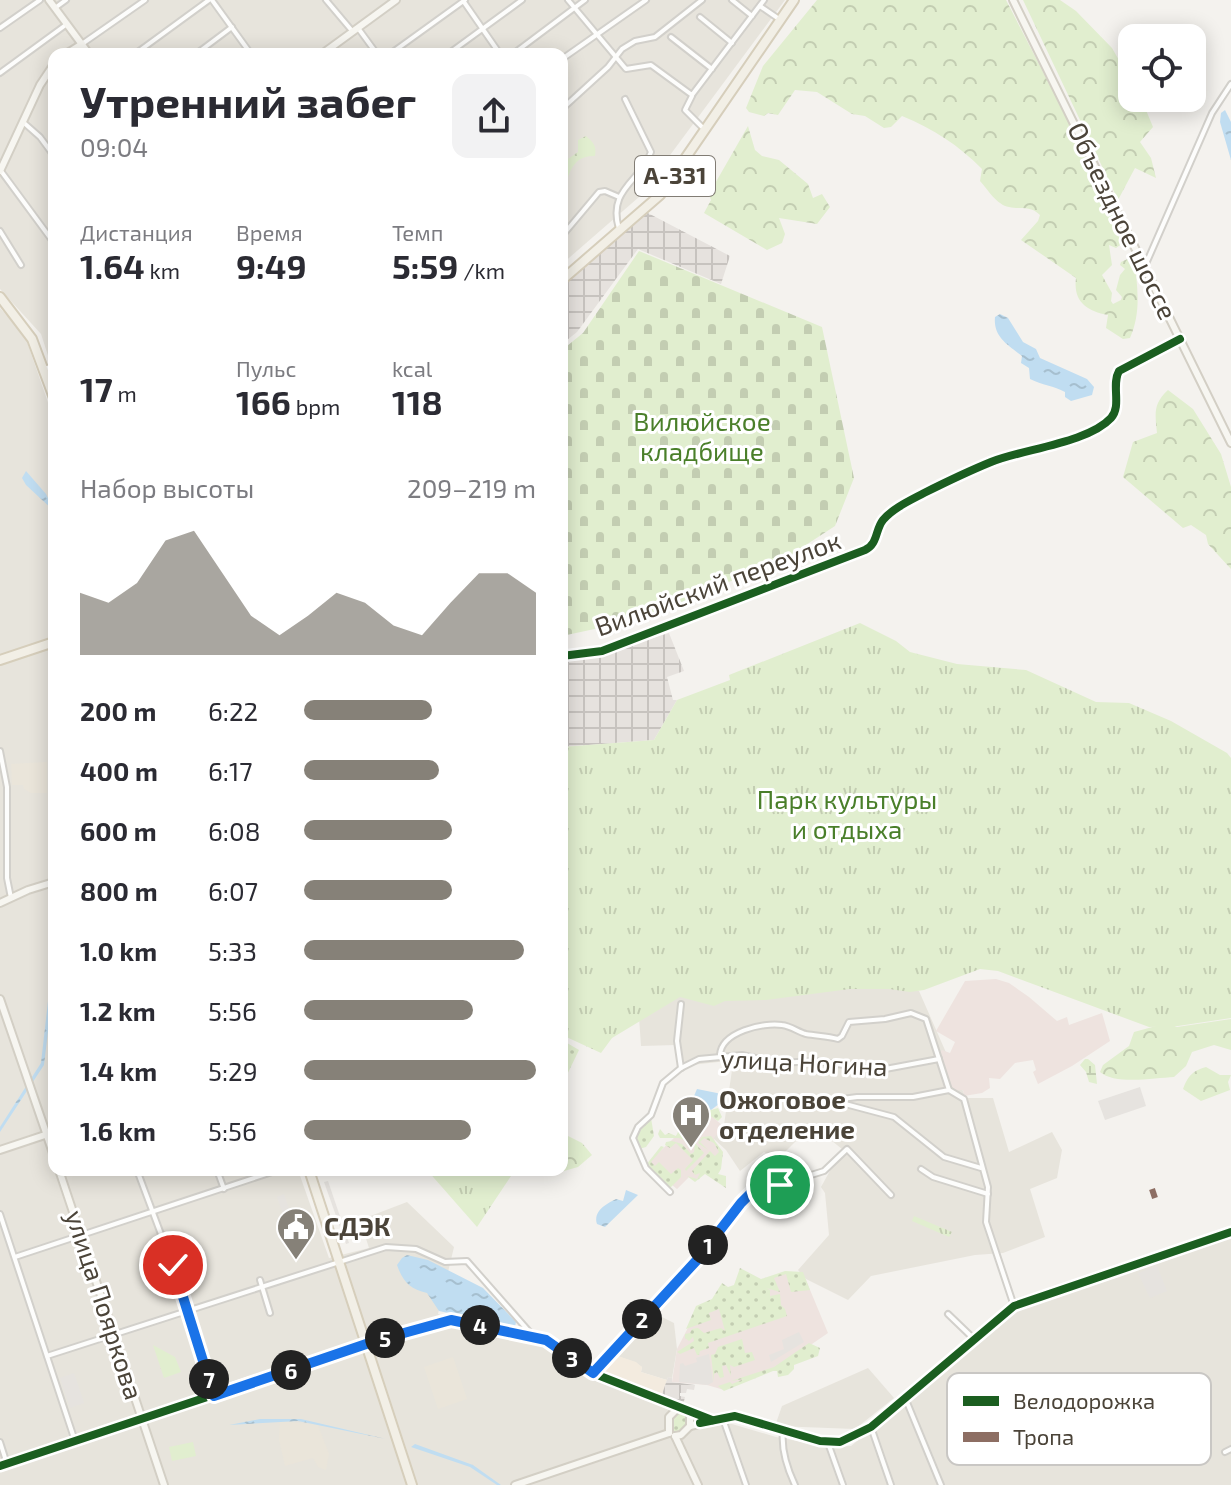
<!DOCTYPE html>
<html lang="ru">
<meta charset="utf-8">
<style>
body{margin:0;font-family:"Exo 2",sans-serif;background:#f2f2f3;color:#2b2b33;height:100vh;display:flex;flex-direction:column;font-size:30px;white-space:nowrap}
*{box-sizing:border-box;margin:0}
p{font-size:26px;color:#7c7c81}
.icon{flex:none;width:44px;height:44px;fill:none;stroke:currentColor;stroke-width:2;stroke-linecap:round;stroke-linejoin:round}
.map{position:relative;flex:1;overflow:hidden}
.details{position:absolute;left:48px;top:48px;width:520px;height:1128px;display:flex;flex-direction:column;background:#fff;border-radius:16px;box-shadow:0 4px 20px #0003}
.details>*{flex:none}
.buttons{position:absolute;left:1118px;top:24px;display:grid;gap:16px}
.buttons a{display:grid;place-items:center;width:88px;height:88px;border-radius:16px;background:#fff;box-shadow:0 4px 20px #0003;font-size:40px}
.pin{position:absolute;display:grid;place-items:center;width:68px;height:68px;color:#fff;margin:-34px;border:4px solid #fff;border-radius:50%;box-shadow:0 2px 8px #0007}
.km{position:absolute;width:40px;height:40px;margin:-20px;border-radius:50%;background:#222;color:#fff;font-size:22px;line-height:40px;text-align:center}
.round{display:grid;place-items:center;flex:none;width:84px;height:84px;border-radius:16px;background:#f2f2f3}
.head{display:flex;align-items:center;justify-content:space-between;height:136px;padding:0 32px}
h1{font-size:44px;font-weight:700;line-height:60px}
.figures{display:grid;grid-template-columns:repeat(3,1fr);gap:12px;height:136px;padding:8px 32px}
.figures div{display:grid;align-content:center}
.figures b{font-size:34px;font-weight:700}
.figures small{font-size:22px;font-weight:400}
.figures p{font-size:22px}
.chart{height:224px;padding:16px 32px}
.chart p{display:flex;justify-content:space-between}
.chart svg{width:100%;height:144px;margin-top:8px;fill:#868178;opacity:.7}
ul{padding:0 32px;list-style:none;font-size:26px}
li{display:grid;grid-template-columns:128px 96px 1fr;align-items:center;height:60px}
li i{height:20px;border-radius:10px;background:#868178}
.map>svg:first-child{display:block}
</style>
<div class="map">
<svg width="1231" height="1485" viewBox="0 0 1231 1485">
<defs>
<pattern id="industrial-grid" width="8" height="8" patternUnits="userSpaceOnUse" patternTransform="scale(2)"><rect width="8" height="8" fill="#e6e2de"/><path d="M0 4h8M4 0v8" fill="none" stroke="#c7c3bf"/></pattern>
<pattern id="grass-dots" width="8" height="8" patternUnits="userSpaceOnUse" patternTransform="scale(2)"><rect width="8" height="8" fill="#e1eecf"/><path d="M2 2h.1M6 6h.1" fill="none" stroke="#c3cdb2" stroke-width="1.8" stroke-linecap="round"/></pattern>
<pattern id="forest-crowns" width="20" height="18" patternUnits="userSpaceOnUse" patternTransform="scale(2)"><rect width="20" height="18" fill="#e1eecf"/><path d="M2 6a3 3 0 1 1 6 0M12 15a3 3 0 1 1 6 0" fill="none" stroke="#c3cdb2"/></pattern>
<pattern id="wetland-marsh" width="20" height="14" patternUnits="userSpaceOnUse" patternTransform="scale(2)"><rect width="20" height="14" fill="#e1eecf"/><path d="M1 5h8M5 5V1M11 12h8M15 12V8" fill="none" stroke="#c3cdb2"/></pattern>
<pattern id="cemetery-stones" width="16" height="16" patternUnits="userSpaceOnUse" patternTransform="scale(2)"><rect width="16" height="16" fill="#e1eecf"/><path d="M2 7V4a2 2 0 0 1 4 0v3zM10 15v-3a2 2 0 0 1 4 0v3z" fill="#c3cdb2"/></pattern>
<pattern id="park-tufts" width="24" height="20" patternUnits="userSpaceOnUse" patternTransform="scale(2)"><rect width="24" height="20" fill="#e1eecf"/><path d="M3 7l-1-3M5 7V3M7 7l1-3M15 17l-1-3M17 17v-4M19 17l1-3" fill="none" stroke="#c3cdb2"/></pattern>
<pattern id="water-ripples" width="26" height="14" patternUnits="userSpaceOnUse" patternTransform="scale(2)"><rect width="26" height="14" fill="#c0ddf1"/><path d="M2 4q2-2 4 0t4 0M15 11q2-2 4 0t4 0" fill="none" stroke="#a6bfcf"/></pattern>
</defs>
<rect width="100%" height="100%" fill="#f4f2ee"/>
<!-- residential -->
<g fill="#e7e4dc">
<path d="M0,0H785L639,197L562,264V54H54V374L41,334L0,289Z"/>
<path d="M0,308L25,336L54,420V1170H298L329,1258L369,1248L360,1220L407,1202L454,1247L438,1314L508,1339L554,1347L602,1382L658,1402L776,1437L829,1447L851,1446L1016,1310L1231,1236V1485H0Z"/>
<path d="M739,966L919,991L966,1098H993L1009,1152L1052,1132L1062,1150L1057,1178L1030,1189L1045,1237L1003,1253L975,1255L871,1276L848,1300L806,1279L798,1270L829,1235L825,1193L821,1187L842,1149L812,1125L778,1159L764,1152L740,1171L726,1150L713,1138L724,1125L732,1070L727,1061L682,1066L676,1045L641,1046L639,1017Z"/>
<path d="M652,1312L674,1323L677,1349L672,1378L668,1377L667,1380L641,1372L642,1367L636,1363L612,1354Z"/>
<path d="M868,1368L894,1398L855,1429L775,1426L782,1406Z"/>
</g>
<!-- commercial -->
<path fill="#f3ebdf" d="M612,1354L636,1362L642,1367L641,1372L667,1380L662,1394L598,1370Z"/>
<!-- industrial -->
<g fill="url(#industrial-grid)">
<path d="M646,212L730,256L721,284L638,249L577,332L562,344V285Z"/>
<path d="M669,633L684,671L667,677L673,700H677L654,740L562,747V660L600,654Z"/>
<path d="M668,1377L672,1378V1382L695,1385L694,1390L687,1389L686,1393H680V1396L685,1397L683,1405L662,1394Z"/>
</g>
<!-- education -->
<g fill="#eae5da">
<path d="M47,762V793H31L24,789L23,785H12L11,764Z"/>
<path d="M453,1357L467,1399L438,1409L424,1367Z"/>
<path d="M280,1421L318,1425L329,1454L326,1470L318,1467L313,1458L285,1466L279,1440Z"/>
</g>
<!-- medical -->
<g fill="#eee3df">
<path d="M996,979L1009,983L1029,997L1057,1021L1067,1017L1069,1025L1102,1013L1110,1041L1072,1066L1038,1084L1033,1072L1036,1070L1033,1060L1015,1063L1000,1079L989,1078L990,1088L982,1093L964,1096L963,1090H958L959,1094L951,1088L938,1054L942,1050L950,1053L955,1042L936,1031L965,981Z"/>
<path d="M702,1111H706L724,1127L714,1138L715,1143L723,1153L695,1181L689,1177L677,1189L647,1164Z"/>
<path d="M785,1272L803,1273L828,1333L774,1370L724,1390L707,1385L672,1382L677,1349L692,1320Z"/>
</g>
<!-- grass -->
<g fill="url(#grass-dots)">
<path d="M562,1040L579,1050L562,1085Z"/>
<path d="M689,1098L711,1110L718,1108L722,1117L718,1121L706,1113L698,1116L690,1131L693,1135L690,1143L679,1138H660L658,1134L660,1129L665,1135L669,1133L676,1136L684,1120L676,1115L683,1112Z"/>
<path d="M651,1118L654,1136L646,1147L639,1149L635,1135L639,1128Z"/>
<path d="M711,1136L723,1152L721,1169L718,1174L726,1176V1188L705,1174L695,1182L687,1176L697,1179L700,1173L695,1175L692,1171L710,1151L715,1156L719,1152L714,1143L704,1138L700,1142L708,1150L698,1143L702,1137Z"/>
<path d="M672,1141L682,1144L691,1154L694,1152L695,1143L704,1153L686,1171L685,1169L693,1160L676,1143L670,1148L665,1145L666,1142Z"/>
<path d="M661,1146L664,1147L651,1162L655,1166L659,1162L671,1174L678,1168L681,1170V1177L669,1189L646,1165Z"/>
<path d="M740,1268L761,1279L785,1271L803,1272L810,1290L791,1292L786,1274L774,1278L780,1292L766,1288L770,1290V1296L780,1294L781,1305L785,1309L787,1316L708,1343L709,1348L700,1351L699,1355H697L694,1348L680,1354L677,1352L694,1341L693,1337L689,1341L685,1338V1334L690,1333L692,1329L698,1328L704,1333L721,1328L725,1331L719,1309L709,1313L711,1320L686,1329L696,1306L712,1299L722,1283L728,1287L734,1285Z"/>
<path d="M742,1339L745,1353L752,1352L755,1360L734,1367L730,1365L731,1376L726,1365L722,1366L724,1377L720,1378L717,1372L714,1374V1382L711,1355L715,1354L718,1347Z"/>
<path d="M809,1343L820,1348L818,1356L794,1365V1369L788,1375L778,1377L777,1371H773L724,1391L718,1386L730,1382L732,1384L744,1379L731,1381L774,1367Z"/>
<path d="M677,1411L688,1415L687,1425L677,1434L671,1431L672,1417Z"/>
</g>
<!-- forest -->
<g fill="url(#forest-crowns)">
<path d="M817,0H1006L1123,227L1120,234L1123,243L1116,248L1109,245L1112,265L1102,275L1112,293L1111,301L1113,304L1121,300L1122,297L1116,290L1120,275L1125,269L1120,265L1121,262L1134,256C1137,285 1142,311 1130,338L1123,339L1106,328L1108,315C1086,311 1073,301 1076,278L1021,240L1038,221L1040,215C1030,205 1022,210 1009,207C997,205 988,190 980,181L982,169C958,145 934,129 902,116L891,127L884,128L865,116L852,114L817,92L795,90L778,115L768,113L764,116L749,112L746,108L763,66Z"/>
<path d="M1023,0H1060L1076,11L1112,48L1132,83V98H1141L1153,127L1140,142L1151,158L1156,178L1135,168L1118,200Z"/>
<path d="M748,126L755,150L762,156L779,160L808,184L813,198L822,194L830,207L817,224L779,218L785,234L782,243L767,250L704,213L711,200L709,194Z"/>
<path d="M586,136C593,142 597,146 595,156C570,155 568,178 562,198V163L578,152V140Z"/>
<path d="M1168,390L1193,409L1221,454L1231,487V569L1208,544L1206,535L1191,525L1183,528L1123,477L1133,442L1157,433C1155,413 1153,404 1168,390Z"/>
<path d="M1231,1019V1050L1214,1045L1192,1052L1186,1066L1174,1077C1155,1078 1114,1085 1100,1072L1103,1065L1129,1046L1134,1032L1167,1023L1177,1027Z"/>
<path d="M1206,1067L1220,1075H1231L1228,1082L1230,1090L1201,1101L1183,1089C1188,1076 1192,1071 1206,1067Z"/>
<path d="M562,1133L582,1143L592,1155L578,1167L564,1171Z"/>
</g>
<!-- wetland -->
<path fill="url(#wetland-marsh)" d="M1085,1059H1088L1095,1065L1097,1084L1089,1082L1086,1072L1080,1065Z"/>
<!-- cemetery -->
<path fill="url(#cemetery-stones)" d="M639,251L822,327L854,478L835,526L789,556L646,618L562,636V350L583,333Z"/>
<!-- park -->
<g fill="url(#park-tufts)">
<path d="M860,623L896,641L910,652L957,664L1026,670L1096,702L1129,703L1171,721L1227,753L1231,758V1018L1178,1026L1149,1027L998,971L980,969L924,990L910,992L889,989H850L766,1000L725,1001L714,1006L680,997L612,1038L601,1053L562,1035V747L654,740L677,700L730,680L729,675Z"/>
<path d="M427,1170H515L477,1227Z"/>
<path d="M914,1216L952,1232L949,1237L912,1221Z"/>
<path d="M153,1345L175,1357L181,1372L164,1378Z"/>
</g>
<!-- pitch -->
<path fill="#e1eecf" d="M193,1442L196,1456L172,1461L169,1447Z"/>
<!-- parking -->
<g fill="#e6e3df">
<path d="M1140,1087L1146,1106L1105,1120L1098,1101Z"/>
<path d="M328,1181L349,1243L346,1244L324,1182Z"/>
<path d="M284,1194L296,1229L289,1231L277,1197Z"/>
<path d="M1157,1266L1167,1291L1150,1298L1138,1273Z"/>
<path d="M799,1332L804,1342L771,1362L769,1355L784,1349L782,1340Z"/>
<path d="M709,1354L713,1382L708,1385L679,1382L680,1364L683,1363L685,1366L697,1362L696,1358Z"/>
<path d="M74,1373L84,1403L70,1408L60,1378Z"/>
</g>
<!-- water -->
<g fill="url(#water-ripples)">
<path d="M1225,110L1231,122V160L1220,122L1221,113Z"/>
<path d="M1000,314L1008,318L1023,342L1036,349L1040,358L1087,379L1094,387L1092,395L1071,401L1065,397V392C1054,386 1042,385 1030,379L1029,368L1021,363L1022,356C1008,345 993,337 995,317Z"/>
<path d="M26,471L46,494L54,511L26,485L22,478Z"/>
<path d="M54,948V981L44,1065L0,1132V1127L41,1063Z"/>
<path d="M697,1089L717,1093L727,1098L711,1110L700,1104L694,1096Z"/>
<path d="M626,1190L638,1195L605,1227L597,1224C593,1211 606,1204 616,1199L623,1201Z"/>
<path d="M407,1255L428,1260L483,1288L516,1322L515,1327L439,1311L427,1293C410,1289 403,1282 397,1265L402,1258Z"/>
<path d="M260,1419H301L386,1439L298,1421L229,1425Z"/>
<path d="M415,1444L473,1465L501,1485H497L470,1467L411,1447Z"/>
</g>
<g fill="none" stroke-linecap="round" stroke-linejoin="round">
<!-- canal -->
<path stroke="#c0ddf1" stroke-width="4" d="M54,650L50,663L54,685"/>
<defs>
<g id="street">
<path d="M212,0L251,54"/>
<path d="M326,0L353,32"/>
<path d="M568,0L626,69L651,65L692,95L764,0"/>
<path d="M732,0L752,16"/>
<path d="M464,2L500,54"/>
<path d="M760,6L779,19"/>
<path d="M55,8L66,0"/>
<path d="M700,17L732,43"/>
<path d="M0,28L40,0"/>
<path d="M358,28L377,54"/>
<path d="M671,37L712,69"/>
<path d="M82,44L145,0"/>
<path d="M135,54L209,0"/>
<path d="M196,54L232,27"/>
<path d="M390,54L465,0"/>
<path d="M448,54L522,0"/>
<path d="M513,54L585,0"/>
<path d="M562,59L646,0"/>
<path d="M0,73L67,24"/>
<path d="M692,96L685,110L704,129"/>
<path d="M562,109L608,67L622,49L635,41L655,37L702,0"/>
<path d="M23,122L40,137L54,156"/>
<path d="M1,171L54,243"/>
<path d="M619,229C607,189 641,181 651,152L625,99"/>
<path d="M0,231L21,265"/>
<path d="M562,236L599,192L605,191L619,197"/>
<path d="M1145,266L1212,113L1231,84"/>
<path d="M44,369L54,366"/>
<path d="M562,656L602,651L865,550C878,544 875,530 883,520C893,508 911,500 924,493C946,482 969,471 991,462C1023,449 1088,443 1111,418C1122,406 1111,385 1119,371L1180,339"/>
<path d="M0,751L7,787V878L11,898"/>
<path d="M681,1004L677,1041L681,1068"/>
<path d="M720,1055C721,1032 763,1022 782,1025C791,1026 798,1032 806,1034C817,1036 827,1036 838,1039L842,1036L849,1022L885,1019L911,1013L926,1019L949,1090L964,1099L988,1187L986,1222L1014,1306"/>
<path d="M830,1100L894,1117L944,1157L981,1168"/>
<path d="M805,1104L857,1097H913L949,1090"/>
<path d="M921,1169L933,1177L988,1194"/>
<path d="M137,1170L171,1261L214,1394"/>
<path d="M217,1170L224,1189"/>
<path d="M670,1192L646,1168L633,1138L638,1127L651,1115L663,1083L681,1068L699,1059L742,1055L779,1063L815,1061L880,1070L939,1059"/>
<path d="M0,1214L75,1441"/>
<path d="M15,1257L278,1170"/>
<path d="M260,1280L270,1313"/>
<path d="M948,1314L974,1339"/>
<path d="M47,1356L386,1247L416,1249L445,1262L467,1261L534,1337"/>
<path d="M594,1372L697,1260L741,1203L755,1189L776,1186L824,1171L847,1149L891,1195"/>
<path d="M906,1400L941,1485"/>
<path d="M723,1419L746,1485"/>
<path d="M871,1427L891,1485"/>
<path d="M783,1431C781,1450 787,1468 795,1485"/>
<path d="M0,1442L7,1464"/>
<path d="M828,1443L843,1485"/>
<path d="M1225,1452L1231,1449"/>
</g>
<g id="secondary">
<path d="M49,0L89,54"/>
<path d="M1013,0L1231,443"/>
<path d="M66,54L82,44"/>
<path d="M322,54L396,0"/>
<path d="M0,171L40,85L54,64"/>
<path d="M0,903L28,890L54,882"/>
<path d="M0,999L54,1156"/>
<path d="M0,1150L54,1132"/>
<path d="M59,1170L164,1485"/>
<path d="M690,1426L735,1416L820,1441L840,1442L871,1427L1014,1306L1231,1232"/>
<path d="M669,1433V1417L678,1408"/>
<path d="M675,1436L698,1485"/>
<path d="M675,1436L681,1435L690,1426V1413"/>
<path d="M0,1466L375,1341L451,1320L546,1340L600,1376L712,1420"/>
<path d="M515,1485L669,1433"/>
</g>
<g id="primary">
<path d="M562,280L660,195L794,0"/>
<path d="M0,297L32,339L54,398"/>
<path d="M0,660L54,642"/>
<path d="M309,1170L412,1485"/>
</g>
</defs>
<!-- street casing -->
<use href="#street" stroke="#d2d0cb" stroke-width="8"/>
<!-- secondary casing -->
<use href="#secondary" stroke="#d3cfc5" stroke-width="10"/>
<!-- primary casing -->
<use href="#primary" stroke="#d6cebb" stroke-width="12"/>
<!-- street -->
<use href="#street" stroke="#fdfdfc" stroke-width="4"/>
<!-- secondary -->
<use href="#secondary" stroke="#f7f6f1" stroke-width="6"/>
<!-- primary -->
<use href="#primary" stroke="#f2efe6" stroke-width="8"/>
<!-- quiet -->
<path stroke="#8d6e63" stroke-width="6" stroke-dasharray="12 6" stroke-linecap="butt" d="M1152,1189L1155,1198"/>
<defs>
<g id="cycleway">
<path d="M562,656L602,651L865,550C878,544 875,530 883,520C893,508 911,500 924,493C946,482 969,471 991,462C1023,449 1088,443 1111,418C1122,406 1111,385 1119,371L1180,339"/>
<path d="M700,1423L735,1416L820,1441L840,1442L871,1427L1014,1306L1231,1232"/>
<path d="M0,1466L375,1341L451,1320L546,1340L600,1376L712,1420"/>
</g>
</defs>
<!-- cycleway casing -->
<use href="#cycleway" stroke="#fff" stroke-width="13"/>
<!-- cycleway -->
<use href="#cycleway" stroke="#1b5e20" stroke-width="8"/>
</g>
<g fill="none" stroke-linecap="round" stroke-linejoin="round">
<defs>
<path id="route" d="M173,1265L214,1396L375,1341L451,1320L546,1340L593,1373L697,1260L741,1203L755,1189L780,1185"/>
</defs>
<!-- route casing -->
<use href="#route" stroke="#fff" stroke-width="16"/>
<!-- route -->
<use href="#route" stroke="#1a73e8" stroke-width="10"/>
</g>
<!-- icons -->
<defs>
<symbol id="hospital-pin" viewBox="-11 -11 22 30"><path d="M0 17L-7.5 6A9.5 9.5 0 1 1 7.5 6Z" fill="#868178" stroke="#fff"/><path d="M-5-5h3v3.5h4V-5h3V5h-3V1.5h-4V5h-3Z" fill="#fff"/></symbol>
<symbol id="civic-pin" viewBox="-11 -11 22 30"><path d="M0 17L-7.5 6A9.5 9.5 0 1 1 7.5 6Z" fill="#868178" stroke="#fff"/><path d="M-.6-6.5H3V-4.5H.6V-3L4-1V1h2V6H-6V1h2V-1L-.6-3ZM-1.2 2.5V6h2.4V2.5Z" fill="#fff"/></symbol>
</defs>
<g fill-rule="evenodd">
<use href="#hospital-pin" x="669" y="1093" width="44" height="60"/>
<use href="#civic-pin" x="274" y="1205" width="44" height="60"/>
</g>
<g text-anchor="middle" stroke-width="6" stroke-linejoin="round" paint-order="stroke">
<!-- shield labels -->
<rect fill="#fff" stroke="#817c74" stroke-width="2" x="635" y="156" width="80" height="40" rx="6"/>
<g font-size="24" font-weight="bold" fill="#4b4439">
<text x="675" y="184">А-331</text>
</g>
<!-- street labels -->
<g font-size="26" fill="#4b4439" stroke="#fff">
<text transform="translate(1122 221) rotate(64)" y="9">Объездное шоссе</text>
<text transform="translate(718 584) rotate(-20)" y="9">Вилюйский переулок</text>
<text transform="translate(804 1063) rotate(3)" y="9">улица Ногина</text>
<text transform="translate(104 1305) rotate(72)" y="9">улица Пояркова</text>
</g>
<!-- park labels -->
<g font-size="26" fill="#4a7f2a" stroke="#fff">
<text x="702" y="431">Вилюйское<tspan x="702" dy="30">кладбище</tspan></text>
<text x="847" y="809">Парк культуры<tspan x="847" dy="30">и отдыха</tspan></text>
</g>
<!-- poi labels -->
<g font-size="26" font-weight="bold" fill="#4b4439" stroke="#fff" text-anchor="start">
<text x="719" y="1109">Ожоговое<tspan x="719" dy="30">отделение</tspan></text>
<text x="324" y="1236">СДЭК</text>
</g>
</g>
<!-- legend -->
<rect x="947" y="1373" width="264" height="92" rx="12" fill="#fff" stroke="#c9c7c4" stroke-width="2"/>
<rect x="963" y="1396" width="36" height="10" fill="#1b5e20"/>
<rect x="963" y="1432" width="36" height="10" fill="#8d6e63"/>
<g font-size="22" fill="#4b4439">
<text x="1013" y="1409">Велодорожка</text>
<text x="1013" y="1445">Тропа</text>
</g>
</svg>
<div class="buttons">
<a><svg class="icon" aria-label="locate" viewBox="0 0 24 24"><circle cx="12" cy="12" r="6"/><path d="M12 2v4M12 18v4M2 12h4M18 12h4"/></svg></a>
</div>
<div class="pin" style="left:780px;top:1185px;background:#1e9e55"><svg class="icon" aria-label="arrive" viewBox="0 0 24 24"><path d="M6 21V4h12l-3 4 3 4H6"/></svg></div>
<div class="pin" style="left:173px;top:1265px;background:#d93025"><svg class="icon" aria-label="check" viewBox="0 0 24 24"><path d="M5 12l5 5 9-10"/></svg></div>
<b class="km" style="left:708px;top:1245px">1</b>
<b class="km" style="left:642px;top:1319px">2</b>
<b class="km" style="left:572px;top:1358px">3</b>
<b class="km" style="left:480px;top:1325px">4</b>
<b class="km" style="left:385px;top:1338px">5</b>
<b class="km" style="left:291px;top:1370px">6</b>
<b class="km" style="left:209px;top:1379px">7</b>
<section class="details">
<div class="head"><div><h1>Утренний забег</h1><p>09:04</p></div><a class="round"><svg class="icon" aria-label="share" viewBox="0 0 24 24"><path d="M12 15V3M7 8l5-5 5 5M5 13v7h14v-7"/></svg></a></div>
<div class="figures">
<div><p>Дистанция</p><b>1.64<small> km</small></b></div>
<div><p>Время</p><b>9:49</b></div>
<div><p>Темп</p><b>5:59<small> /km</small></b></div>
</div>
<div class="figures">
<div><b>17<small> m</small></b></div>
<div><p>Пульс</p><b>166<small> bpm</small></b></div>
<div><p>kcal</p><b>118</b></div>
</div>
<div class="chart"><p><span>Набор высоты</span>209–219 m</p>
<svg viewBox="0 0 160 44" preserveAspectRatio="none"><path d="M0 44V25L10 28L20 22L30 9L40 6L50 19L60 32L70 38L80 32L90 25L100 28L110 35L120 38L130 28L140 19L150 19L160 25V44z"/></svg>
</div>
<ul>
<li><b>200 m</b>6:22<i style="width:55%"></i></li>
<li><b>400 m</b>6:17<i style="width:58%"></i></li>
<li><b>600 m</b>6:08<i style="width:64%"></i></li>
<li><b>800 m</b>6:07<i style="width:64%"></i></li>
<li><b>1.0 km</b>5:33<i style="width:95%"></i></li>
<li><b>1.2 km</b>5:56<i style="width:73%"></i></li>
<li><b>1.4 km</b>5:29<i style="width:100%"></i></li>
<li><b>1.6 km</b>5:56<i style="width:72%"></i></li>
</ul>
</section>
</div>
